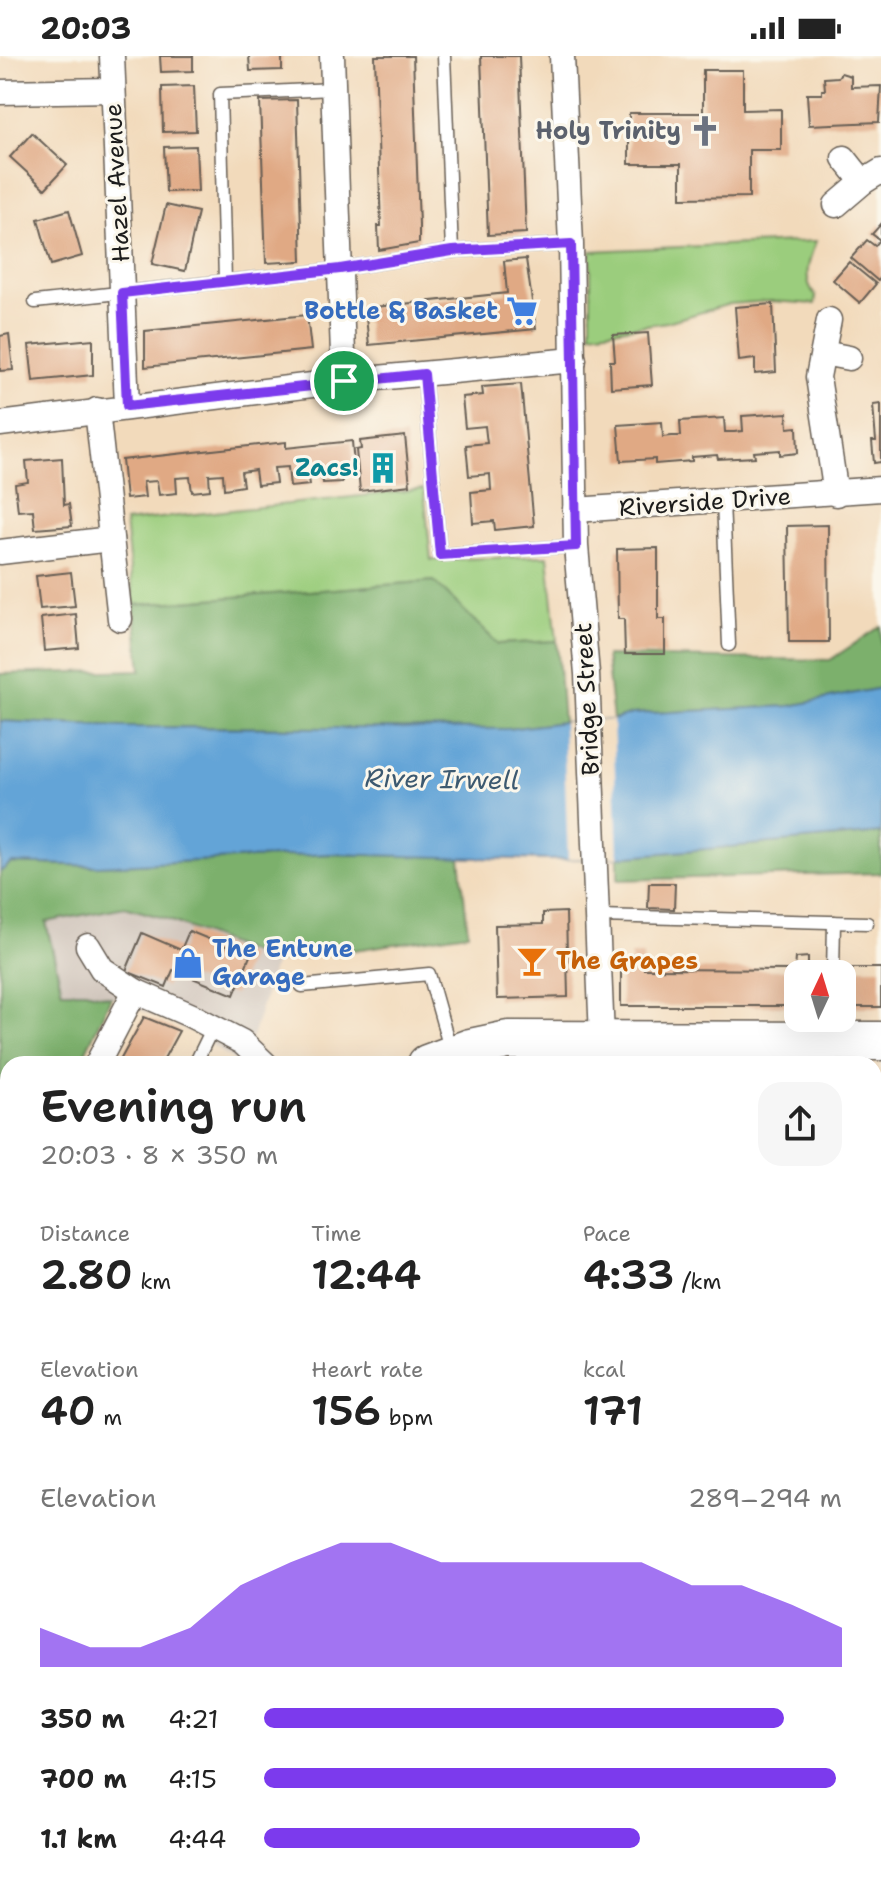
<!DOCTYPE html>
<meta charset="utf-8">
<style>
body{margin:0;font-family:"Shantell Sans",sans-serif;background:#f6f6f6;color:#222;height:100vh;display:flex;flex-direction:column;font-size:30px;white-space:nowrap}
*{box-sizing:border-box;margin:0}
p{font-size:26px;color:#767676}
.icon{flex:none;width:44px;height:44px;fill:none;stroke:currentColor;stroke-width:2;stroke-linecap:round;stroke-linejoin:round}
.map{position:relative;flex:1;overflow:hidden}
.details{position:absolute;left:0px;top:1000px;width:882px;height:828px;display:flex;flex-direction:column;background:#fff;border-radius:24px 24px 0 0;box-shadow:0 8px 32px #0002}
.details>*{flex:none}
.needle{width:52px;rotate:4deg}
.tools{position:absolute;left:784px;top:904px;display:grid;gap:16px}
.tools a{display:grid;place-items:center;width:72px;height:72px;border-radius:16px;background:#fff;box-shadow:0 8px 32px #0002;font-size:40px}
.pin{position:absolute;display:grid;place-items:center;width:68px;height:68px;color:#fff;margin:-34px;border:4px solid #fff;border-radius:50%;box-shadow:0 2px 8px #0007}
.round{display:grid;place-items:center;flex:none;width:84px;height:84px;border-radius:24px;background:#f6f6f6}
.summary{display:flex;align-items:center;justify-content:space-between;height:136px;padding:0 40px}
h1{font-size:44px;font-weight:600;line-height:60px}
.stats{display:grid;grid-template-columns:repeat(3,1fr);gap:12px;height:136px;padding:8px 40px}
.stats div{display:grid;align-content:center}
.stats b{font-size:40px;font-weight:600}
.stats small{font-size:22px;font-weight:400}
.stats p{font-size:22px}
.chart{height:224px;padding:16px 40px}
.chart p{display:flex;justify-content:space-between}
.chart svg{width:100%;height:144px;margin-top:8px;fill:#7c3aed;opacity:.7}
ul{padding:0 40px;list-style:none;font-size:26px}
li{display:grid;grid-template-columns:128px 96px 1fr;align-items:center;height:60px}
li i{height:20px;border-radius:10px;background:#7c3aed}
.status{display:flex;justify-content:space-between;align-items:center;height:56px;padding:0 40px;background:#fff;direction:ltr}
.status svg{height:22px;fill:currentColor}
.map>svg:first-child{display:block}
</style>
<div class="status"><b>20:03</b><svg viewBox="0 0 49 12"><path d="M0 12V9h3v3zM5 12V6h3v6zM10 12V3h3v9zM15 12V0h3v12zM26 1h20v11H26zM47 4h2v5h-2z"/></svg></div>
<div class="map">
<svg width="881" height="1828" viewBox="0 0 881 1828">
<rect width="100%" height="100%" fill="#fbf7ec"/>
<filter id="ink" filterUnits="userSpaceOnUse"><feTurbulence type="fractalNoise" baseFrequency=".0125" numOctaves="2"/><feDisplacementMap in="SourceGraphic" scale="16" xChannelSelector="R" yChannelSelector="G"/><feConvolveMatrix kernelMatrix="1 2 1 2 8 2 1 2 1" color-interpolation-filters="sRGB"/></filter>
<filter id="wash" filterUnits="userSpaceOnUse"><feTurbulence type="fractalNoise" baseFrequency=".006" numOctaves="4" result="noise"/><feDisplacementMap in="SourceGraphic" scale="32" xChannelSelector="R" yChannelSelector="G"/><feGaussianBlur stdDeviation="1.8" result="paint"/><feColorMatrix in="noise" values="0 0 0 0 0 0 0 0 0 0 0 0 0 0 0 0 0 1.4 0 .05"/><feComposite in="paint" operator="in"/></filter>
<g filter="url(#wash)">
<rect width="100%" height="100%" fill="#f2dabb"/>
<!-- industrial -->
<g fill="#cec2b9">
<path d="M125,851L167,863L275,906L244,1008H239L199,980L111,941L85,935H62L45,866Z"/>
<path d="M874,1530L881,1532V1828H134L153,1820H874Z"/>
</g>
<!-- green -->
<g fill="#9bcd7d" stroke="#5c744c" stroke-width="2">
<path d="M816,185C809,205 801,223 816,240L815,248L771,245L730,248L667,266L591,277V195Z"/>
<path d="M424,433L431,504L548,500L557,585L498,588L434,525L134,549L125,466Z"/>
<path d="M0,1082L8,1086V1372L0,1382Z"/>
</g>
<!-- forest -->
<g fill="#7cb06c" stroke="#4c6644" stroke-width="2">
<path d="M434,525L498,588L557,585L563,666L508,673L121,671L0,665V618L141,614L134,549Z"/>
<path d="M881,570V632L790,650L632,658L613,664L606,600L830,604Z"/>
<path d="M881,777V817L618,824V801Z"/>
<path d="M330,798L460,801L468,877L275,906L167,863L125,851L46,866L62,935H85L111,941L80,1008H8V1086L0,1082V816L11,807L98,810Z"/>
<path d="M8,1617V1710L0,1715V1623Z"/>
<path d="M8,1734V1820H163L166,1828H0V1740Z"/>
</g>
<!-- water -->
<path fill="#64a4d7" stroke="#40607a" stroke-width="2" d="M881,632V777L618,801L550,804L330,798L98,810L11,807L0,816V665L121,671L508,673L563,666L613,664L632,658L790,650Z"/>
<!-- pier -->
<path fill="#f2dabb" d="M613,664L618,801L568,803L563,666Z"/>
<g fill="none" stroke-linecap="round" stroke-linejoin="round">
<!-- stream -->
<path stroke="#64a4d7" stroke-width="9" d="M0,1724L8,1719"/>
</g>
<g id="blocks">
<!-- building -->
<g fill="#e0a984">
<path d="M160,0H193V15L161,16Z"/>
<path d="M249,0H282V14L250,15Z"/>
<path d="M375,0H413L419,169V187L379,194L378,170H381Z"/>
<path d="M481,0H519L526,177L488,179Z"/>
<path d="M703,14H743V54L781,53V94H749V141L681,142V108H629V57H703Z"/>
<path d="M841,17L851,20V31L881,30L879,66L809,69L807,38H822V34H825L824,22L838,21Z"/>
<path d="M194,30L196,75L163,76L162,31Z"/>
<path d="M297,44L302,205L266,207L260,45Z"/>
<path d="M32,77L67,109L45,133L10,101Z"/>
<path d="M196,90L198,135L166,136L164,91Z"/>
<path d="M166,149L198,156L185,215L152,208Z"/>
<path d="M69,154L82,200L51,209L38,163Z"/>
<path d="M881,168V221L878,225L851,202L867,184L875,190L880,184L872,178Z"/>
<path d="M526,203L536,273L369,289L365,252L507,237L504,205Z"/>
<path d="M849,206L876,228L860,247L833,224Z"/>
<path d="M773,248L776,316L755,318V303L739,305L735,251Z"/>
<path d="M307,259L311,294L145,311V275Z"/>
<path d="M648,277L652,329L611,332L610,305H615L613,279Z"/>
<path d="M9,278L13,314L0,315V280Z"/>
<path d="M93,283V319L33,325L29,289Z"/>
<path d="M521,328L534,470L495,474L494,465L473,467L471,436L491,434L490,418L469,420L466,389L487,387L486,379L485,370L465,372L462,341L483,339L482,331Z"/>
<path d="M881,348V406L874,407L872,385H876L873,349Z"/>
<path d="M787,357L788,372L797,371L798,397L780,399V394L754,396L755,401L718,403L717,399L692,401V405L655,408V403L621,405L618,369L662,366L663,381L672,380H681L680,365L724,362L725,376H734L743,375L742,360Z"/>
<path d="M405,380L410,429L360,435L356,394L361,393L360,385Z"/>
<path d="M352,385L354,410L340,411L342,426L323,427L321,413L307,414L309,429L290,431L288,411L274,412L276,427L257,429L255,414L241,416L243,430L224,433L223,418L209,419L210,434L192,436L190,421L176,422L177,437L159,439L157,425L143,426L145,441L126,443L122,404L286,386V392Z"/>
<path d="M62,402L64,449L69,448L72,470L35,473L33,454L18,455L15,428L28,426L26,405Z"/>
<path d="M828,469L829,586H789L787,470Z"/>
<path d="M658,492V563H665V598H625L624,563H618L617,493Z"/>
<path d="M71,516L75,550L40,553L36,520Z"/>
<path d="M76,558L79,592L44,595L41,562Z"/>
<path d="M649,827H675L674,853L648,852Z"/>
<path d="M566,856L568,941L497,943L495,869L543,868V857Z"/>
<path d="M189,875L250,900L234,939L173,914L166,931L126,915L142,877L181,894Z"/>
<path d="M631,899H643L644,913H647L795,914L796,902L808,901V911H818L819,918H798V950H621V911H631Z"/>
<rect x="842" y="912" width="39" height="39"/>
<path d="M144,961L179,975L161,1008H118Z"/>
<path d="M874,1030H881V1075H877V1064L874,1063Z"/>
<path d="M874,1218L881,1219V1253L874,1252Z"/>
<path d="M874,1343L881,1344V1378L874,1377Z"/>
<rect x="874" y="1448" width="7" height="48"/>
<path d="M8,1475V1522L0,1528V1480Z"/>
<path d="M874,1639L881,1641V1682L875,1703Z"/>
<path d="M880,1730H881V1769L874,1767V1751Z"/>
<path d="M305,1820H624L649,1827L302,1828Z"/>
</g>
</g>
</g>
<g filter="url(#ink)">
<use href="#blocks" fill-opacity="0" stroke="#675e54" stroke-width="2"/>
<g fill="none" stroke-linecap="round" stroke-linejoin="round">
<defs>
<g id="service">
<path d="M444,0L452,195"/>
<path d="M225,225L220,38L333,33"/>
<path d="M35,246L340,213L452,195L571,188"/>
<path d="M424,318L440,499L576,490"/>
<path d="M723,445L729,589"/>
<path d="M598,860L867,867"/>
<path d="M833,918L834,866"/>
<path d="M302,930L429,918L451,996"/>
<path d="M195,1008L213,971"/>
<path d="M874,1110H881"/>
<path d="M0,1411L8,1405"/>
<path d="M276,1820V1828"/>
</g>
<g id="minor">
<path d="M112,0L127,350"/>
<path d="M332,0L344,325"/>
<path d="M562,0L571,188L576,490L587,618L602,982"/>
<path d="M0,36L113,34"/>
<path d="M844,102L863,126"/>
<path d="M836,149L863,126L881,115"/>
<path d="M829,264L818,321L836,438"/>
<path d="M823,297L849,302"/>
<path d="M97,354L120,563"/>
<path d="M0,368L344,325L574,304"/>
<path d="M575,454L881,433"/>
<path d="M0,496L111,483"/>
<path d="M88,890L102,913L135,935L190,959L242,986L265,1008"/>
<path d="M97,1008L135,935"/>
<path d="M874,1298L881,1299"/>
<path d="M0,1371L8,1375"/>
<path d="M195,1820L199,1828"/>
<path d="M836,1820L852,1828"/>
</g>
<g id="primary">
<path d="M427,1008L470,992L508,984L881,985"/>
<path d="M0,1585L8,1580"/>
</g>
</defs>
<!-- service casing -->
<use href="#service" stroke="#675e54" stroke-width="15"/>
<!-- minor casing -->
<use href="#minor" stroke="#675e54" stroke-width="27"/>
<!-- primary casing -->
<use href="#primary" stroke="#675e54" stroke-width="41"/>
<!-- service -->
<use href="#service" stroke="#fff" stroke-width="12"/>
<!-- minor -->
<use href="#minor" stroke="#fff" stroke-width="24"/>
<!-- primary -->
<use href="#primary" stroke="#fff" stroke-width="38"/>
</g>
</g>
<g fill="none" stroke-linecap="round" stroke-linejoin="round" filter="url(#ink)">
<defs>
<path id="route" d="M571,188L576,490L440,499L424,318L127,350L122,237L340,213L452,195Z"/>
</defs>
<!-- route casing -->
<use href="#route" stroke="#fff" stroke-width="16"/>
<!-- route -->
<use href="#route" stroke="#7c3aed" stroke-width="10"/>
</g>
<!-- icons -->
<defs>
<symbol id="church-bare" viewBox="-9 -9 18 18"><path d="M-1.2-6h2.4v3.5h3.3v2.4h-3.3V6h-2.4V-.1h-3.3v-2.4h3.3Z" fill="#6b7280" stroke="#fbf7ec" stroke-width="2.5" paint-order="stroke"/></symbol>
<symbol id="supermarket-bare" viewBox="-9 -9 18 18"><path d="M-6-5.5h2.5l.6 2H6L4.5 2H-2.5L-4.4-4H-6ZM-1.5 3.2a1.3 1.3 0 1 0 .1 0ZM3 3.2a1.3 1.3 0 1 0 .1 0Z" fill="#3f7fe0" stroke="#fbf7ec" stroke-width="2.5" paint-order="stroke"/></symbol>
<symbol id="building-bare" viewBox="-9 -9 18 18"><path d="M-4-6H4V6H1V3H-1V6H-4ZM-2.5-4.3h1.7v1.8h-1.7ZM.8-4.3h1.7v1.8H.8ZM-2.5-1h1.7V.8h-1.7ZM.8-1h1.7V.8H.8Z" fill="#0f9aa8" stroke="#fbf7ec" stroke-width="2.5" paint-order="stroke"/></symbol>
<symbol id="bar-bare" viewBox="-9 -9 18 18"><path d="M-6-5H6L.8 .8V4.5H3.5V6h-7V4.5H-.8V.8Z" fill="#e8710a" stroke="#fbf7ec" stroke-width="2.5" paint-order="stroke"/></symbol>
<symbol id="shop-bare" viewBox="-9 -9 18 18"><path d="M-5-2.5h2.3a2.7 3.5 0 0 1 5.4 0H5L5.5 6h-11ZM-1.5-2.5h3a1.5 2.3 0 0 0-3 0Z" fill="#3f7fe0" stroke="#fbf7ec" stroke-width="2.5" paint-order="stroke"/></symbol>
</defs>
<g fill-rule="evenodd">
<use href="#church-bare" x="683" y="53" width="44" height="44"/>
<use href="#supermarket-bare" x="500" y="233" width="44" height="44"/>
<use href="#building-bare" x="361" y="390" width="44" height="44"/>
<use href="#bar-bare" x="510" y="883" width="44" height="44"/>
<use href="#shop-bare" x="166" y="885" width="44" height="44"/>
</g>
<g text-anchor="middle" stroke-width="6" stroke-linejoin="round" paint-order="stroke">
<!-- worship labels -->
<g font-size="24" font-weight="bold" fill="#5b616d" stroke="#fbf7ec" text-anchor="end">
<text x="681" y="83">Holy Trinity</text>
</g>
<!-- street labels -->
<g font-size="24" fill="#1c1c1c" stroke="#fbf7ec">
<text transform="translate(117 127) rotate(-93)" y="8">Hazel Avenue</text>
<text transform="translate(705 446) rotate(-4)" y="8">Riverside Drive</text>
<text transform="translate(587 643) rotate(-93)" y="8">Bridge Street</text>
</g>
<!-- shop labels -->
<g font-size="24" font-weight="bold" fill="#366cbe" stroke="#fbf7ec" text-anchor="end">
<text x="498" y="263">Bottle &amp; Basket</text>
<text x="212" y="901" text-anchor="start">The Entune<tspan x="212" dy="28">Garage</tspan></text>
</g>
<!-- culture labels -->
<g font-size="24" font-weight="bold" fill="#0d838f" stroke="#fbf7ec" text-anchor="end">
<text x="359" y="420">Zacs!</text>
</g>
<!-- food labels -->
<g font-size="24" font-weight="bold" fill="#c56008" stroke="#fbf7ec" text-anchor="start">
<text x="556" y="913">The Grapes</text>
</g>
<!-- water labels -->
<g font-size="26" font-style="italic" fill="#3c5970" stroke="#fbf7ec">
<text transform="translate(442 723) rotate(1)" y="9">River Irwell</text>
</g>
</g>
</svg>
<div class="tools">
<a><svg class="needle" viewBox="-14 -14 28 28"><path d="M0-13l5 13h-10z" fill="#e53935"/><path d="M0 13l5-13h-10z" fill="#767676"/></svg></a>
</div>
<div class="pin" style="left:344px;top:325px;background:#1e9e55"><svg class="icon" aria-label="arrive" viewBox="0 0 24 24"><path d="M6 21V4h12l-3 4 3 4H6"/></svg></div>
<section class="details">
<div class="summary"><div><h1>Evening run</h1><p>20:03 · 8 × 350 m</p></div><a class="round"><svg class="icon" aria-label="share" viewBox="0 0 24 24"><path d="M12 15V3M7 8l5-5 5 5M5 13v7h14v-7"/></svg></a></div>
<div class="stats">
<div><p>Distance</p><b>2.80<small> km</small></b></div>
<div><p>Time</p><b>12:44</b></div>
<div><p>Pace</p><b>4:33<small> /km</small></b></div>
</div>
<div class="stats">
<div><p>Elevation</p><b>40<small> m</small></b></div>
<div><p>Heart rate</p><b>156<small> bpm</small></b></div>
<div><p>kcal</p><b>171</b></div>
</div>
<div class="chart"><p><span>Elevation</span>289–294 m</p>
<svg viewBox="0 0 160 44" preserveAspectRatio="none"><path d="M0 44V32L10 38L20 38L30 32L40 19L50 12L60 6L70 6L80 12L90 12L100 12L110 12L120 12L130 19L140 19L150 25L160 32V44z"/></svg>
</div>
<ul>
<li><b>350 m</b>4:21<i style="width:90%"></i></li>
<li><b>700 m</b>4:15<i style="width:99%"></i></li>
<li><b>1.1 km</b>4:44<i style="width:65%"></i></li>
</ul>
</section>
</div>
